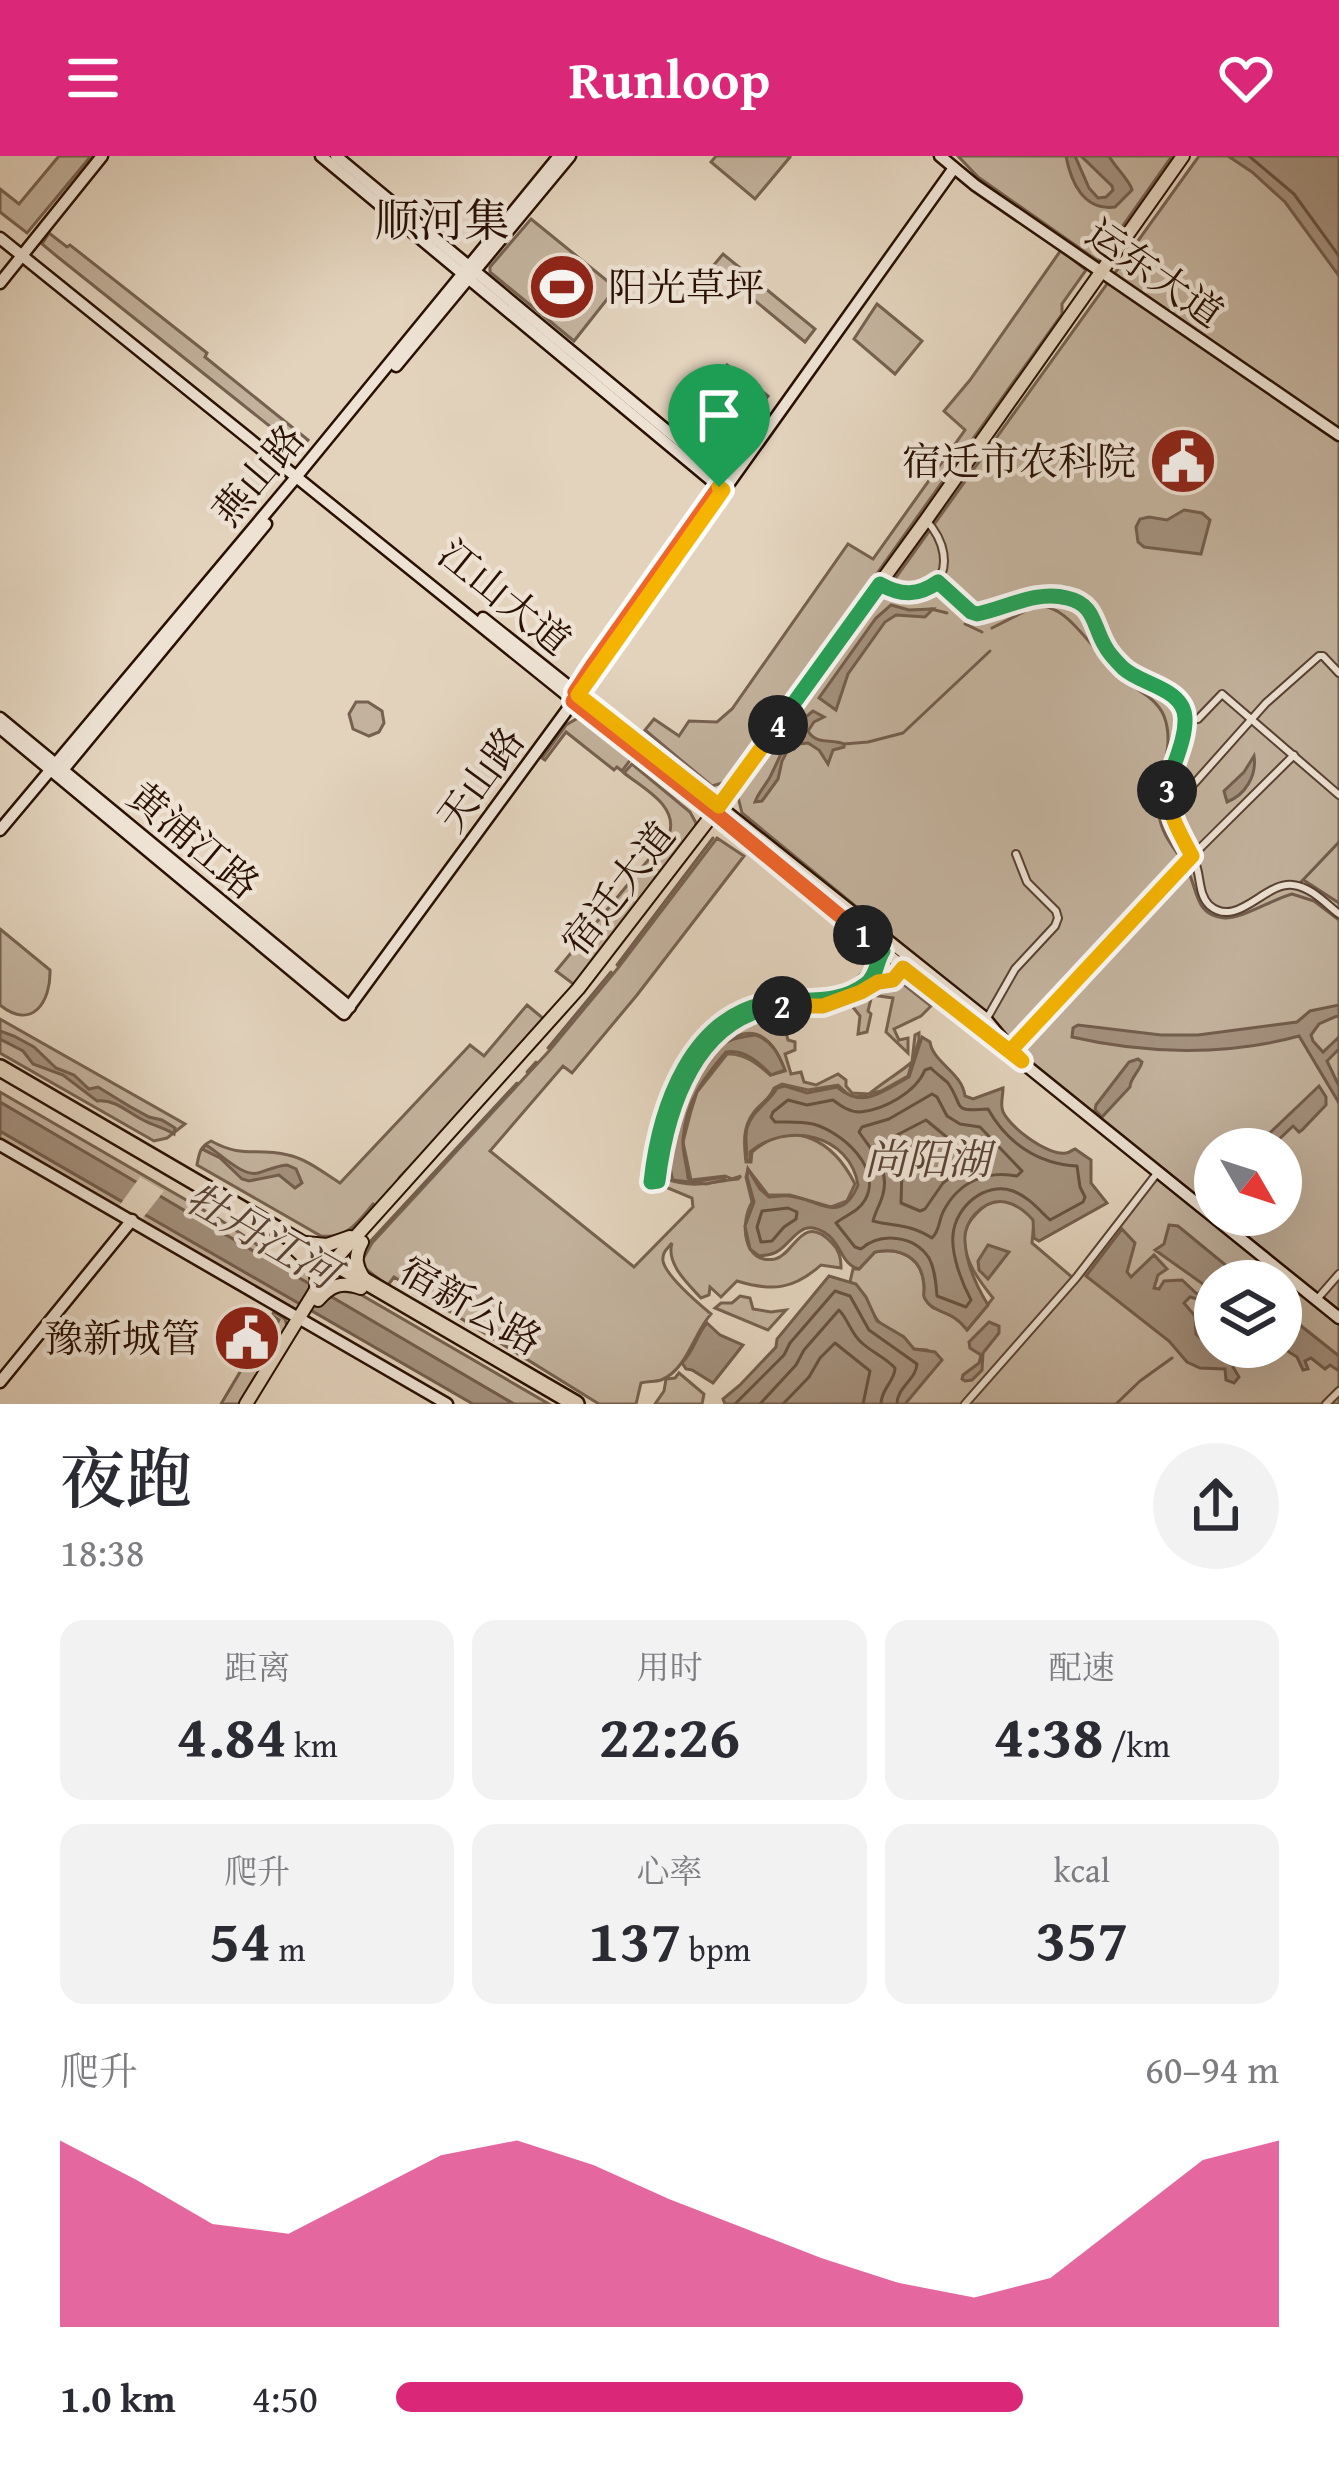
<!DOCTYPE html>
<html lang="zh">
<meta charset="utf-8">
<style>
body{margin:0;font-family:"Gentium Book Plus","Noto Serif SC",serif;background:#f2f2f3;color:#2b2b33;height:100vh;display:flex;flex-direction:column;font-size:45px;white-space:nowrap}
*{box-sizing:border-box;margin:0}
p{font-size:39px;color:#7c7c81}
.icon{flex:none;width:66px;height:66px;fill:none;stroke:currentColor;stroke-width:2;stroke-linecap:round;stroke-linejoin:round}
.map{position:relative;height:1248px;overflow:hidden}
.panel{display:flex;flex-direction:column;background:#fff;flex:1}
.panel>*{flex:none}
.needle{width:78px;rotate:129deg}
.buttons{position:absolute;left:1194px;top:972px;display:grid;gap:24px}
.buttons a{display:grid;place-items:center;width:108px;height:108px;border-radius:50%;background:#fff;box-shadow:0 12px 48px #0002;font-size:60px}
.pin{position:absolute;display:grid;place-items:center;width:102px;height:102px;color:#fff;margin:-123px -51px;border-radius:50% 50% 50% 0;rotate:-45deg;box-shadow:0 0 12px #0007}
.pin .icon{rotate:45deg}
.km{position:absolute;width:60px;height:60px;margin:-30px;border-radius:50%;background:#222;color:#fff;font-size:33px;line-height:60px;text-align:center}
.round{display:grid;place-items:center;flex:none;width:126px;height:126px;border-radius:63px;background:#f2f2f3}
.headline{display:flex;align-items:center;justify-content:space-between;height:204px;padding:0 60px}
h1{font-size:66px;font-weight:600;line-height:90px}
.figures{display:grid;grid-template-columns:repeat(3,1fr);gap:18px;height:204px;padding:12px 60px}
.figures div{display:grid;align-content:center;border-radius:24px;background:#f2f2f3;text-align:center}
.figures b{font-size:60px;font-weight:600}
.figures small{font-size:33px;font-weight:400}
.figures p{font-size:33px}
.chart{height:336px;padding:24px 60px}
.chart p{display:flex;justify-content:space-between}
.chart svg{width:100%;height:216px;margin-top:12px;fill:#db2777;opacity:.7}
ul{padding:0 60px;list-style:none;font-size:39px}
li{display:grid;grid-template-columns:192px 144px 1fr;align-items:center;height:90px}
li i{height:30px;border-radius:15px;background:#db2777}
header{display:flex;justify-content:space-between;align-items:center;height:156px;padding:0 60px;background:#db2777;color:#fff;font-size:54px;font-weight:600}
.map>svg:first-child{display:block}
</style>
<header><svg class="icon" aria-label="menu" viewBox="0 0 24 24"><path d="M4 6h16M4 12h16M4 18h16"/></svg>Runloop<svg class="icon" aria-label="heart" viewBox="0 0 24 24"><path d="M12 20l-8-8c-3-5 5-10 8-4 3-6 11-1 8 4z"/></svg></header>
<div class="map">
<svg width="1339" height="1248" viewBox="0 0 1339 1248">
<rect width="100%" height="100%" fill="#e3d3bd"/>
<filter id="stains"><feTurbulence type="fractalNoise" baseFrequency=".00167" numOctaves="4"/><feColorMatrix values="0 0 0 0 .2 0 0 0 0 .09 0 0 0 0 .02 0 0 0 .5 -.17"/></filter>
<radialGradient id="worn" r=".72"><stop offset=".6" stop-color="#630" stop-opacity="0"/><stop offset="1" stop-color="#630" stop-opacity=".3"/></radialGradient>
<!-- green -->
<g fill="#c3b29d" stroke="#766150" stroke-width="3" fill-rule="evenodd">
<path d="M59,0H91L27,77L0,56V33L19,48Z"/>
<path d="M716,0H789L790,1L755,43L711,6Z"/>
<path d="M958,0H1172L1098,105L978,21Z"/>
<path d="M1199,0H1339V1248H905L941,1203L927,1194L914,1193C904,1182 892,1177 881,1168C867,1155 870,1138 850,1126L853,1113H859L875,1096C900,1091 922,1101 924,1129C925,1138 922,1139 928,1147C935,1155 935,1151 945,1155C955,1158 961,1165 968,1173L993,1142C980,1126 964,1105 964,1082C964,1072 970,1064 977,1057C996,1036 1017,1046 1034,1064L1032,1087L1073,1122L1159,1013L1024,903L990,860L742,657L738,641ZM1215,993H1281V1059H1215ZM1215,1125H1281V1191H1215Z"/>
<path d="M531,63L616,132L574,185L490,116V111Z"/>
<path d="M49,77L67,91L70,89L207,197L205,201L308,284L301,292H297L59,102L42,88Z"/>
<path d="M1061,94L1086,114L1062,148V158L729,625L712,630L645,574L654,563L679,580L689,565L717,566L732,553L848,388L873,403L965,274L944,255L970,224Z"/>
<path d="M723,98L815,173L805,186L713,110Z"/>
<path d="M877,148L922,185L895,218L854,183Z"/>
<path d="M727,209L768,240L723,302L684,271L686,260Z"/>
<path d="M356,546H368L382,555L384,567L379,576L369,580L353,573L349,558Z"/>
<path d="M578,562L631,603L622,615L617,611L614,614L566,576L545,604L542,602L566,569Z"/>
<path d="M632,608L690,656L696,667L694,677L576,830L556,815L669,679C679,650 644,633 624,617Z"/>
<path d="M717,682L744,700L637,839L572,917L563,910L490,995L634,1111L693,1051L692,1042L663,1030L666,1023C697,1033 707,1026 738,1023L741,1020L732,1023L725,1020L691,1024L683,986L691,955L697,936L727,898C744,897 758,908 770,919L785,915C760,843 712,889 688,932C674,957 668,988 669,1015H662C665,964 686,902 730,871C740,864 754,860 765,855L773,867L784,870L788,884L795,886V894L785,898L791,918L801,916L804,926L816,929L838,918L846,924V930L852,937L869,938C883,926 898,918 912,906L915,879L919,877V884L908,920L881,935L852,942L838,929L808,934L782,928L774,932C769,944 762,946 754,956C742,972 744,988 746,1006H751L752,996C794,960 834,986 855,1028L847,1045L831,1051L790,1039H768L748,1013L746,1021L752,1046C740,1066 742,1109 775,1103C794,1099 802,1056 831,1086C839,1094 841,1101 841,1112L821,1109C794,1133 773,1136 737,1125L721,1141L710,1131L709,1139L701,1142C686,1126 666,1107 672,1087C667,1093 662,1096 663,1105C666,1120 699,1148 711,1158C694,1176 687,1214 661,1224C655,1226 648,1225 641,1227L636,1248H599L394,1121L388,1129L384,1127L366,1113L363,1103L372,1087L549,895L618,812Z"/>
<path d="M0,773L50,814C51,846 32,875 0,849Z"/>
<path d="M869,801L931,850L921,860L894,873L899,884L908,882V897L886,876L893,842L872,839L868,855L871,858L867,876L858,878L860,860L844,840V833L867,813Z"/>
<path d="M527,849L545,864L378,1051L373,1048C357,1067 347,1083 321,1080L197,1009C199,998 200,990 211,985C244,1003 255,991 288,999C307,1003 324,1017 340,1027L470,889L484,900Z"/>
<path d="M0,863L185,968L167,982L154,985L0,897Z"/>
<path d="M0,936L219,1063L268,1096L309,1119L313,1125L311,1130L0,946Z"/>
<path d="M0,975L131,1051L125,1058L0,987Z"/>
<path d="M143,1057L301,1148L296,1156L137,1065Z"/>
<path d="M332,1134L358,1137L549,1248H514L328,1140Z"/>
<path d="M740,1140L750,1142L753,1153L771,1156L786,1154L768,1174L715,1152L721,1147H732Z"/>
<path d="M274,1156L285,1163L287,1170L241,1248H221L243,1211L249,1214L279,1164L272,1159Z"/>
<path d="M679,1217L704,1238L702,1248H655L664,1235L666,1223L675,1222Z"/>
</g>
<!-- water -->
<g fill="#a4917e" stroke="#735d4d" stroke-width="3">
<path d="M1066,0H1075L1089,32L1098,42L1106,41L1113,34L1112,30L1081,0H1109C1115,11 1131,26 1132,34L1115,51C1084,55 1071,27 1066,0Z"/>
<path d="M1228,0H1339V120L1285,46L1252,16Z"/>
<path d="M717,230L744,245L734,258L715,275L700,264L726,254L730,244L716,233Z"/>
<path d="M1184,354L1202,357L1210,364L1201,398L1144,391L1138,386L1136,371L1140,363L1149,361L1167,364Z"/>
<path d="M891,449L909,454L933,453L925,461L896,459L885,466L848,518L836,554L819,542L876,462Z"/>
<path d="M813,555L824,561L814,566L808,575C817,590 831,582 844,588V591L833,594L828,608L819,594L808,587L799,588L794,593L789,592L782,605L778,623L762,645L755,646C758,637 765,630 770,621C782,597 790,572 813,555Z"/>
<path d="M1254,600C1257,620 1245,639 1227,646L1224,635L1244,616Z"/>
<path d="M1339,849V859L1319,868L1311,879L1313,885L1323,896L1339,881V893L1327,905L1339,930V947L1299,880C1227,900 1145,898 1072,881L1073,872L1078,869L1161,879H1198L1297,866L1310,855Z"/>
<path d="M0,875L14,880L34,891L56,912L74,919L89,933L98,931L129,950L149,961L162,964L175,972L174,978C164,972 155,970 145,965C128,957 116,943 97,945L63,919L33,908L23,895L0,883Z"/>
<path d="M756,879C773,886 778,897 785,914L771,919C759,906 744,893 726,896C703,923 686,945 683,983C682,995 687,1009 688,1022L692,1026L724,1021L725,1024L706,1028L673,1024C660,988 690,915 719,891C730,882 743,881 756,879Z"/>
<path d="M922,881L930,886C933,907 962,916 965,940L973,943L1003,932C1003,939 1001,945 1002,952C1004,968 1049,1001 1066,997C1069,997 1072,994 1075,993L1091,1004V1027L1107,1047L1039,1085L1034,1082L1033,1064C1016,1045 995,1037 975,1058C969,1065 964,1075 965,1085C966,1107 977,1131 988,1149L967,1174C952,1154 937,1158 928,1147C921,1139 925,1139 924,1129C922,1101 900,1091 875,1096L859,1113C842,1109 842,1090 828,1079C802,1059 794,1085 778,1095C773,1099 765,1099 759,1100L750,1093L745,1070L754,1046L747,1021L748,1013L760,1033L769,1041C776,1041 783,1039 789,1040C819,1043 841,1070 858,1029C850,978 786,965 750,996V1005L746,1003C748,992 744,982 747,972C752,954 769,947 777,932L785,930L807,937L837,931C864,954 883,935 909,921Z"/>
<path d="M1138,903L1142,906C1140,915 1130,922 1130,931L1102,961L1095,954L1096,949L1129,906Z"/>
<path d="M1319,930L1326,941V949L1302,974L1299,976L1293,970L1272,990L1253,993Z"/>
<path d="M0,946L514,1248H473L0,975Z"/>
<path d="M206,989C220,997 242,1021 258,1017C268,1014 276,1010 287,1009L296,1013L302,1027L295,1032L279,1019L249,1025L242,1023L220,1002L202,993Z"/>
<path d="M1169,1069L1178,1070L1245,1125H1215V1142L1205,1145L1190,1141L1184,1147L1195,1160L1196,1178L1206,1187L1215,1181V1191H1245L1233,1211L1239,1221L1234,1227L1226,1224L1225,1213L1200,1212L1187,1206L1169,1185L1086,1120L1122,1073L1135,1087L1127,1116L1131,1121L1154,1099L1167,1113L1158,1119L1154,1132L1159,1133L1164,1125L1182,1124L1197,1138L1204,1134L1203,1128L1155,1094L1164,1088Z"/>
<path d="M988,1089L1009,1096L988,1123L979,1114L978,1105Z"/>
<path d="M829,1120L856,1128L866,1141L877,1165L904,1181L914,1193L935,1196L942,1204L905,1248H725L723,1243L740,1229L776,1191L777,1183Z"/>
<path d="M1281,1154L1339,1200V1215L1330,1209L1325,1213L1311,1202L1305,1205L1308,1213L1303,1214L1297,1201L1281,1191Z"/>
<path d="M989,1166L999,1170V1177L983,1197L982,1214L972,1224L965,1225L962,1223L963,1219L979,1207L981,1199L970,1192L969,1186Z"/>
<path d="M707,1167L720,1179L743,1189L713,1227L692,1214L686,1213L682,1207C694,1195 697,1178 707,1167Z"/>
</g>
<!-- pier -->
<path fill="#e3d3bd" d="M140,1021L164,1035L142,1063L119,1050Z"/>
<g fill="none" stroke-linecap="round" stroke-linejoin="round">
<!-- shore -->
<g stroke="#665040" stroke-width="3">
<path d="M1249,0L1294,38L1339,100"/>
<path d="M931,912C933,915 945,924 948,927C965,951 950,956 988,953C1007,987 1038,1008 1077,1010L1080,1031L1085,1041L1083,1046L1050,1064C1039,1054 1029,1041 1013,1035C985,1025 955,1051 953,1079C951,1099 962,1127 971,1144L966,1151L937,1140C936,1128 935,1113 929,1102C914,1079 880,1076 861,1093L855,1091L836,1067C846,1059 858,1056 865,1044C883,1012 842,976 813,968C801,965 787,966 775,966L771,961L773,956L788,944L807,949L833,944C841,950 849,956 860,956C884,954 916,936 925,914Z"/>
<path d="M932,938L937,941L947,960L960,968L980,971L1022,1015L1017,1020C986,1014 958,1026 943,1056C938,1067 940,1074 932,1082C908,1067 896,1071 873,1065C875,1056 881,1047 883,1038C890,1012 872,995 859,976L862,971L889,963Z"/>
<path d="M926,964L949,983L970,988L977,999L943,1027L925,1053L920,1055L901,1047L902,1015L890,986L893,981Z"/>
<path d="M788,1052L797,1056L796,1063L784,1071L772,1085L761,1086L757,1071L762,1055Z"/>
<path d="M735,1248L784,1199L790,1187L835,1135L850,1140L869,1174L917,1208C916,1224 897,1231 897,1248"/>
<path d="M760,1248L796,1209L804,1194L839,1154C848,1163 851,1178 862,1187C873,1197 885,1201 895,1212C895,1225 881,1233 881,1248"/>
<path d="M783,1248L809,1221L820,1202L835,1187L870,1215L863,1248"/>
</g>
<!-- stream -->
<g stroke="#735d4d" stroke-width="3">
<path d="M931,453L947,457"/>
<path d="M965,468L982,476"/>
<path d="M992,472L1035,450C1059,447 1078,473 1093,490C1100,499 1108,510 1116,518C1132,533 1155,539 1164,560C1177,594 1154,624 1159,659C1162,682 1179,696 1188,715C1198,735 1195,759 1224,762C1242,763 1273,743 1292,738L1314,745L1339,764"/>
<path d="M844,588L868,586L903,577L990,495"/>
<path d="M1305,725L1339,747"/>
<path d="M1300,727L1339,686"/>
<path d="M617,809L713,682"/>
<path d="M548,892L611,816"/>
<path d="M527,916L536,906"/>
<path d="M399,1022L419,1001"/>
<path d="M357,1070L391,1032"/>
<path d="M367,1089L517,927"/>
<path d="M1116,1248L1140,1225L1172,1202"/>
</g>
<defs>
<g id="street">
<path d="M938,426L972,457L977,458C1010,452 1063,420 1089,455C1101,469 1102,488 1115,503C1121,510 1128,517 1135,522C1151,531 1172,532 1182,550C1196,576 1166,610 1167,638C1168,664 1186,683 1195,706C1201,720 1198,738 1209,749C1237,774 1265,725 1293,729C1311,731 1325,747 1339,758"/>
<path d="M880,428C932,460 967,409 926,364"/>
<path d="M1186,564L1198,563L1222,538L1339,639"/>
<path d="M1167,630L1180,640L1184,639L1266,547L1319,500H1323L1339,517"/>
<path d="M883,795C876,806 877,820 866,828C838,849 808,842 776,846C691,855 658,954 651,1026L658,1025C666,957 690,872 766,852C785,848 804,853 823,850C848,846 868,828 893,824L903,812"/>
<path d="M986,864L1015,813L1055,770L1058,762L1056,755L1027,726L1016,698"/>
<path d="M1011,894L1192,700L1294,599"/>
<path d="M1318,1142L1339,1118"/>
<path d="M965,1248L1076,1122L1158,1016"/>
<path d="M1326,1248L1339,1235"/>
</g>
<g id="secondary">
<path d="M321,0L723,334"/>
<path d="M336,0L729,326"/>
<path d="M940,0L975,29L1339,279"/>
<path d="M0,82L1339,1162"/>
<path d="M0,127L102,0"/>
<path d="M396,210L570,0"/>
<path d="M483,462L984,861L1004,885"/>
<path d="M0,562L350,851"/>
<path d="M0,572L344,858L570,550L954,12"/>
<path d="M58,620L266,368"/>
<path d="M0,674L292,326L559,0"/>
<path d="M0,989L447,1248"/>
<path d="M0,1226L132,1064"/>
</g>
<g id="primary">
<path d="M362,1086C354,1101 355,1111 366,1125"/>
<path d="M306,1087L327,1089L350,1081"/>
<path d="M295,1093C306,1104 320,1114 316,1131"/>
<path d="M318,1144C331,1129 342,1125 361,1132"/>
<path d="M246,1248L333,1106L578,833L709,663L926,364L1183,0"/>
</g>
<path id="highway" d="M0,912L576,1248"/>
</defs>
<!-- street casing -->
<use href="#street" stroke="#584132" stroke-width="10"/>
<!-- secondary casing -->
<use href="#secondary" stroke="#291003" stroke-width="15"/>
<!-- primary casing -->
<use href="#primary" stroke="#291003" stroke-width="16"/>
<!-- highway casing -->
<use href="#highway" stroke="#291003" stroke-width="20"/>
<!-- street -->
<use href="#street" stroke="#ede2d4" stroke-width="6"/>
<!-- secondary -->
<use href="#secondary" stroke="#ede2d4" stroke-width="10"/>
<!-- primary -->
<use href="#primary" stroke="#e3d3bd" stroke-width="12"/>
<!-- highway -->
<use href="#highway" stroke="#e3d3bd" stroke-width="15"/>
</g>
<g fill="none" stroke-linecap="round" stroke-linejoin="round">
<defs>
<path id="split-1" d="M719,331L592,510L575,536L578,539L573,545L714,656L863,779"/>
<path id="split-2" d="M782,850C696,859 667,952 658,1025L651,1026C659,953 690,856 776,846C808,842 838,849 866,828C877,820 876,806 883,795L863,779"/>
<path id="split-3" d="M782,850H823L861,836L878,826L893,824L903,812L1022,905L1011,894L1192,700C1181,679 1168,658 1167,634"/>
<path id="split-4" d="M778,569L880,428C901,440 918,440 938,426L971,456L977,458C1007,452 1036,434 1067,442C1095,448 1093,470 1105,490C1109,498 1117,506 1123,512C1141,529 1184,532 1185,562C1186,586 1171,611 1167,634"/>
<path id="split-5" d="M719,331L723,334L578,539L719,650L778,569"/>
</defs>
<!-- split-1 casing -->
<use href="#split-1" stroke="#fff" stroke-width="24"/>
<!-- split-2 casing -->
<use href="#split-2" stroke="#fff" stroke-width="24"/>
<!-- split-3 casing -->
<use href="#split-3" stroke="#fff" stroke-width="24"/>
<!-- split-4 casing -->
<use href="#split-4" stroke="#fff" stroke-width="24"/>
<!-- split-5 casing -->
<use href="#split-5" stroke="#fff" stroke-width="24"/>
<!-- split-1 -->
<use href="#split-1" stroke="#f0652b" stroke-width="15"/>
<!-- split-2 -->
<use href="#split-2" stroke="#22a559" stroke-width="15"/>
<!-- split-3 -->
<use href="#split-3" stroke="#f5b400" stroke-width="15"/>
<!-- split-4 -->
<use href="#split-4" stroke="#22a559" stroke-width="15"/>
<!-- split-5 -->
<use href="#split-5" stroke="#f5b400" stroke-width="15"/>
</g>
<!-- icons -->
<defs>
<symbol id="stadium-disc" viewBox="-11 -11 22 22"><circle r="9.5" fill="#8f2418" stroke="#ede2d4"/><path d="M0-5a6.5 5 0 1 0 0 10a6.5 5 0 1 0 0-10ZM-3.5-1.8h7v3.6h-7Z" fill="#fff"/></symbol>
<symbol id="civic-disc" viewBox="-11 -11 22 22"><circle r="9.5" fill="#8f2418" stroke="#ede2d4"/><path d="M-.6-6.5H3V-4.5H.6V-3L4-1V1h2V6H-6V1h2V-1L-.6-3ZM-1.2 2.5V6h2.4V2.5Z" fill="#fff"/></symbol>
</defs>
<g fill-rule="evenodd">
<use href="#stadium-disc" x="524" y="93" width="76" height="76"/>
<use href="#civic-disc" x="1145" y="267" width="76" height="76"/>
<use href="#civic-disc" x="209" y="1144" width="76" height="76"/>
</g>
<g text-anchor="middle" stroke-width="9" stroke-linejoin="round" paint-order="stroke">
<!-- street labels -->
<g font-size="39" fill="#291003" stroke="#ede2d4">
<text transform="translate(1155 117) rotate(35)" y="14">运东大道</text>
<text transform="translate(258 319) rotate(-50)" y="14">燕山路</text>
<text transform="translate(505 441) rotate(39)" y="14">江山大道</text>
<text transform="translate(480 623) rotate(-54)" y="14">天山路</text>
<text transform="translate(194 684) rotate(40)" y="14">黄浦江路</text>
<text transform="translate(618 732) rotate(-52)" y="14">宿迁大道</text>
<text transform="translate(471 1149) rotate(30)" y="14">宿新公路</text>
</g>
<!-- poi labels -->
<g font-size="39" fill="#291003" stroke="#ede2d4" text-anchor="end">
<text x="608" y="145" text-anchor="start">阳光草坪</text>
<text x="1136" y="319">宿迁市农科院</text>
<text x="200" y="1196">豫新城管</text>
</g>
<!-- water labels -->
<g font-size="42" font-style="italic" fill="#5a4434" stroke="#ede2d4">
<text x="927" y="1018">尚阳湖</text>
<text transform="translate(262 1079) rotate(30)" y="15">牡丹江河</text>
</g>
<!-- quarter labels -->
<g font-size="45" fill="#291003" stroke="#ede2d4">
<text x="442" y="80">顺河集</text>
</g>
</g>
<rect width="100%" height="100%" filter="url(#stains)"/>
<rect width="100%" height="100%" fill="url(#worn)"/>
</svg>
<div class="buttons">
<a><svg class="needle" viewBox="-14 -14 28 28"><path d="M0-13l5 13h-10z" fill="#e53935"/><path d="M0 13l5-13h-10z" fill="#7c7c81"/></svg></a>
<a><svg class="icon" aria-label="layers" viewBox="0 0 24 24"><path d="M12 4l9 5-9 5-9-5zM3 14l9 5 9-5"/></svg></a>
</div>
<div class="pin" style="left:719px;top:331px;background:#1e9e55"><svg class="icon" aria-label="arrive" viewBox="0 0 24 24"><path d="M6 21V4h12l-3 4 3 4H6"/></svg></div>
<b class="km" style="left:863px;top:779px">1</b>
<b class="km" style="left:782px;top:850px">2</b>
<b class="km" style="left:1167px;top:634px">3</b>
<b class="km" style="left:778px;top:569px">4</b>
</div>
<section class="panel">
<div class="headline"><div><h1>夜跑</h1><p>18:38</p></div><a class="round"><svg class="icon" aria-label="share" viewBox="0 0 24 24"><path d="M12 15V3M7 8l5-5 5 5M5 13v7h14v-7"/></svg></a></div>
<div class="figures">
<div><p>距离</p><b>4.84<small> km</small></b></div>
<div><p>用时</p><b>22:26</b></div>
<div><p>配速</p><b>4:38<small> /km</small></b></div>
</div>
<div class="figures">
<div><p>爬升</p><b>54<small> m</small></b></div>
<div><p>心率</p><b>137<small> bpm</small></b></div>
<div><p>kcal</p><b>357</b></div>
</div>
<div class="chart"><p><span>爬升</span>60–94 m</p>
<svg viewBox="0 0 160 44" preserveAspectRatio="none"><path d="M0 44V6L10 14L20 23L30 25L40 17L50 9L60 6L70 11L80 18L90 24L100 30L110 35L120 38L130 34L140 22L150 10L160 6V44z"/></svg>
</div>
<ul>
<li><b>1.0 km</b>4:50<i style="width:71%"></i></li>
</ul>
</section>
